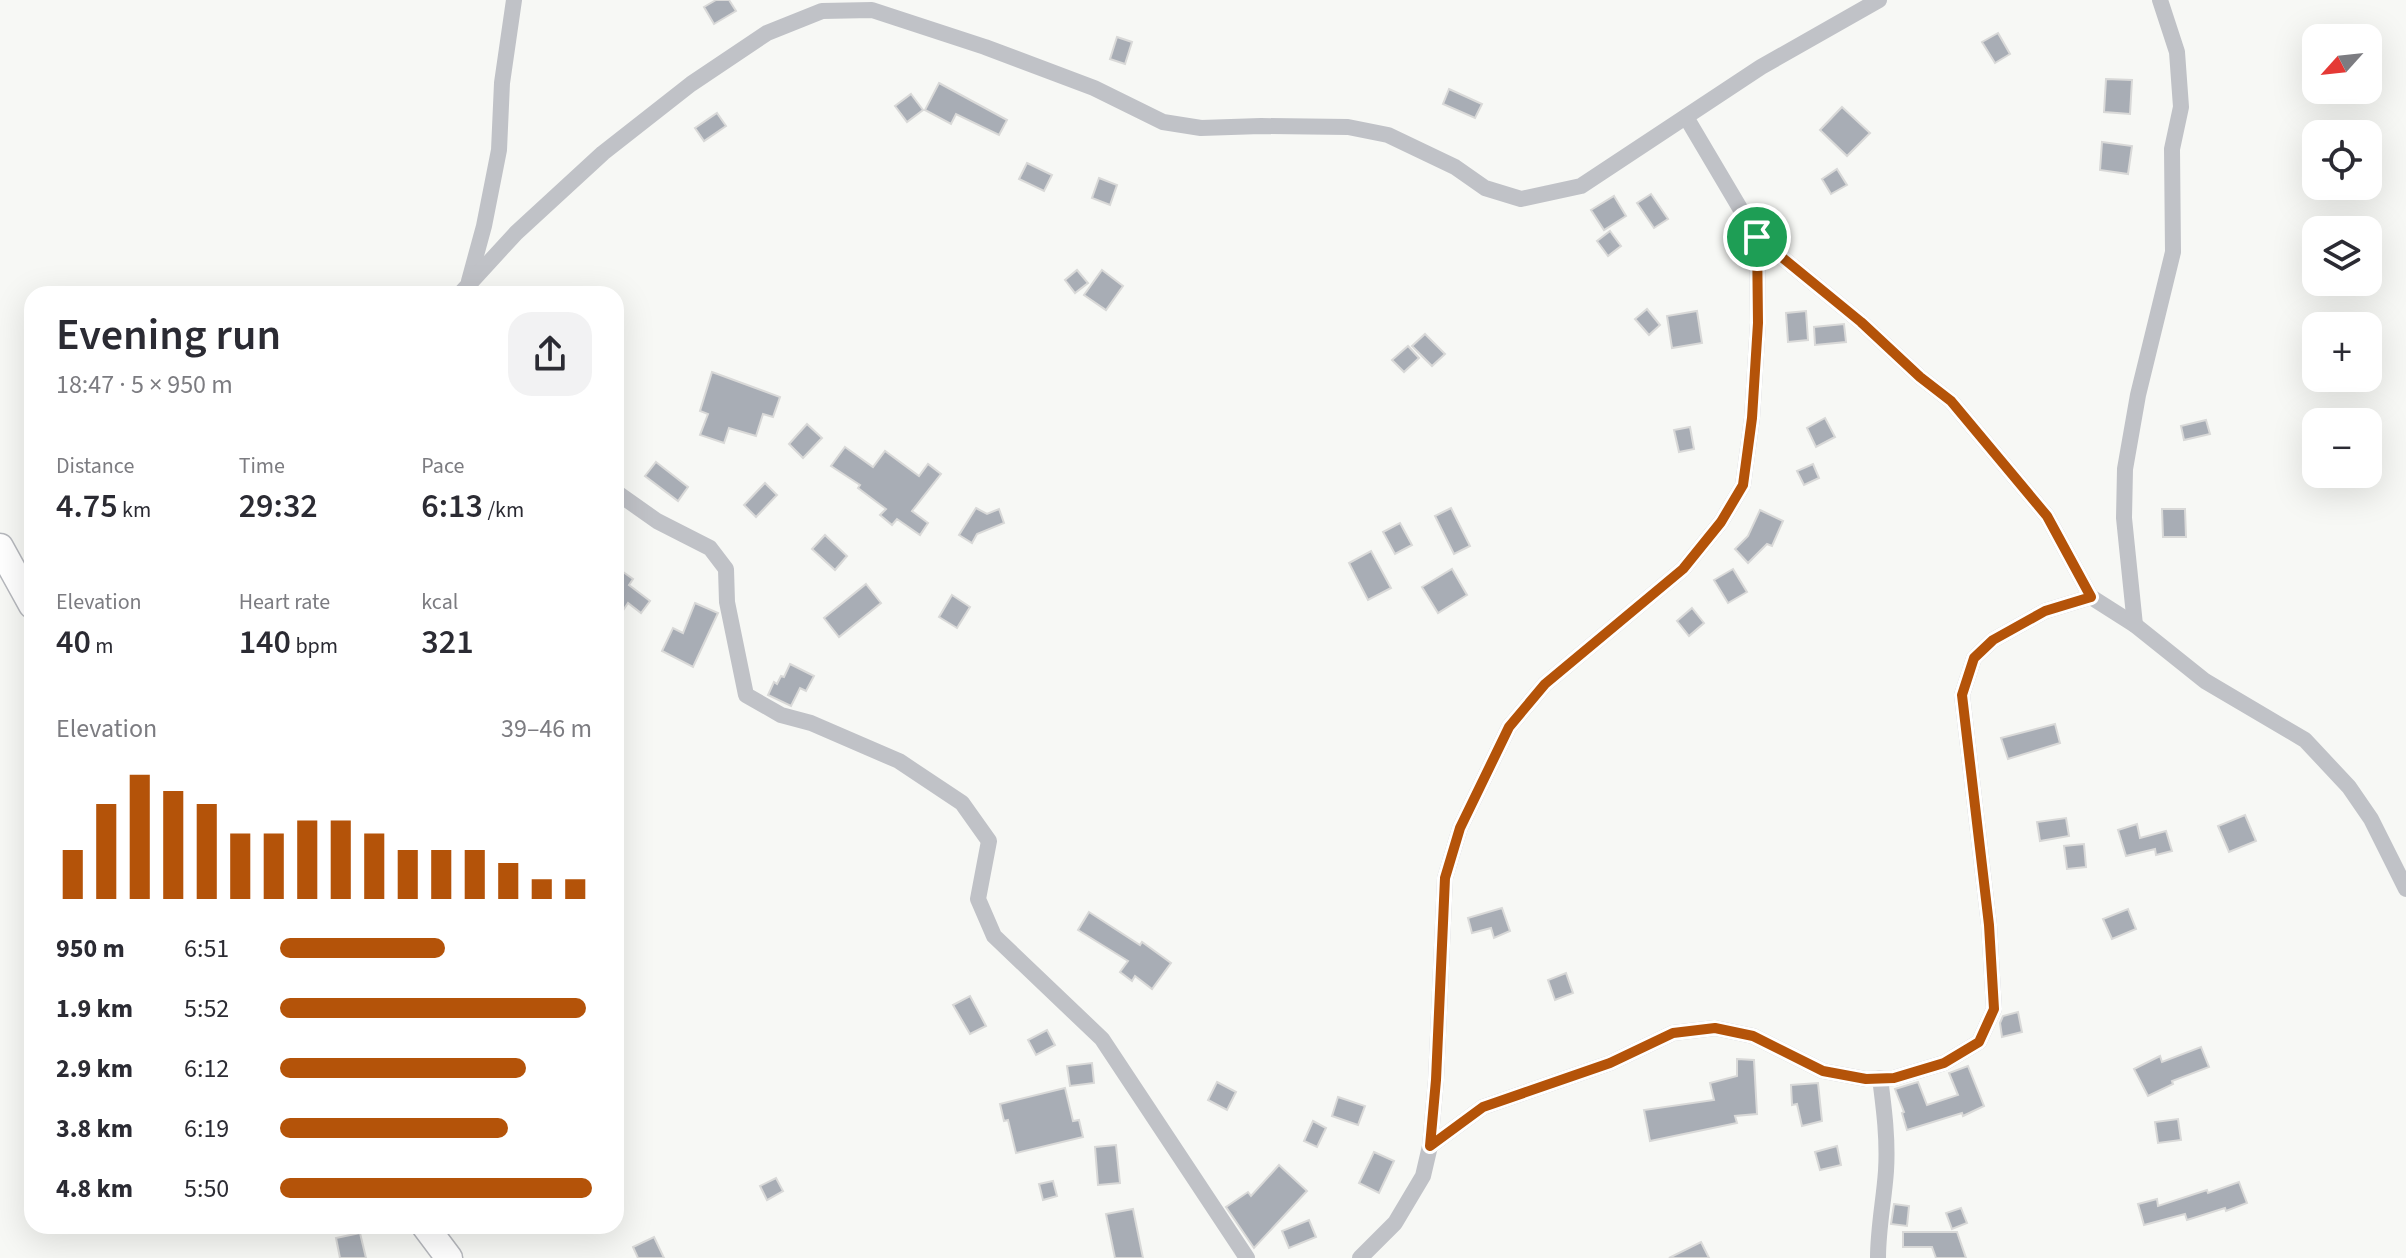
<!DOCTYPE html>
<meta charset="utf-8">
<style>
body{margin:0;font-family:"Source Sans 3",sans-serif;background:#f2f2f3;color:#2b2b33;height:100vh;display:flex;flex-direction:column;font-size:30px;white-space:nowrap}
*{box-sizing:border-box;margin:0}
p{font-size:26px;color:#7c7c81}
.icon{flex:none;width:44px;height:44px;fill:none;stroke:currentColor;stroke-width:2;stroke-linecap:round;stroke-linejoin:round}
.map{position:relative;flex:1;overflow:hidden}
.details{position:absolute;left:24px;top:286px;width:600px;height:948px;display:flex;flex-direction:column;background:#fff;border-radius:24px;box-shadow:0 8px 32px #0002}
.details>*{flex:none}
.needle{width:52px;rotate:243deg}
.controls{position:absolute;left:2302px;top:24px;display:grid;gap:16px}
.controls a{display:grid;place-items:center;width:80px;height:80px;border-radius:16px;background:#fff;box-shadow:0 8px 32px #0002;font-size:40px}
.pin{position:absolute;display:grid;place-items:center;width:68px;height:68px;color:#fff;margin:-34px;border:4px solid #fff;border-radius:50%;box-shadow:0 2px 8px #0007}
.round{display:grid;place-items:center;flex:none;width:84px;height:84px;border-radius:24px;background:#f2f2f3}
.overview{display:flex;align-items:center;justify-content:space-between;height:136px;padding:0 32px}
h1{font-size:44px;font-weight:600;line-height:60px}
.metrics{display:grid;grid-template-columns:repeat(3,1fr);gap:12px;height:136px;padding:8px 32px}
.metrics div{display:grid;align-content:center}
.metrics b{font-size:34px;font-weight:600}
.metrics small{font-size:22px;font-weight:400}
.metrics p{font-size:22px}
.chart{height:224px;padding:16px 32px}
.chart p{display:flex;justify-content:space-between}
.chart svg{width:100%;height:144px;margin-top:8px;stroke:#b45309;stroke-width:6}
ul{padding:0 32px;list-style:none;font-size:26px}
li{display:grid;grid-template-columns:128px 96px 1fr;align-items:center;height:60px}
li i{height:20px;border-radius:10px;background:#b45309}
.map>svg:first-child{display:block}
</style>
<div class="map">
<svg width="2406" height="1258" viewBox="0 0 2406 1258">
<rect width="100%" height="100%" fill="#f7f8f5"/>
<!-- building -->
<g fill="#a8adb5" stroke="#d9d9d8" stroke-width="2">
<path d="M716,0H729L736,11L714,24L704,7Z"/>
<path d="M1998,33L2010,54L1995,63L1982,42Z"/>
<path d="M1117,37L1132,42L1125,64L1110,59Z"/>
<path d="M2106,79L2132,80L2130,114L2104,112Z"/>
<path d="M939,83L1007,120L999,135L956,114L951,124L925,110Z"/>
<path d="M1449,89L1482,104L1475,118L1443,104Z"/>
<path d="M911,94L923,110L907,122L895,106Z"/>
<path d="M1842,107L1870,133L1847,156L1820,130Z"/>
<path d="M717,113L726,126L704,141L695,128Z"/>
<path d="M2102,142L2132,146L2128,174L2100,170Z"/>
<path d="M1027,163L1052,175L1044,191L1019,179Z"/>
<path d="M1837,169L1847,185L1831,194L1822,179Z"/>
<path d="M1099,178L1117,185L1110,205L1092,198Z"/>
<path d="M1651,194L1668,219L1654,228L1637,203Z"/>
<path d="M1614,196L1626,216L1604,230L1591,210Z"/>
<path d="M1610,231L1621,246L1608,256L1597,241Z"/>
<path d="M1077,270L1088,283L1075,293L1065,280Z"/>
<path d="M1102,270L1123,286L1106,310L1084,295Z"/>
<path d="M1647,309L1660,325L1649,335L1635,319Z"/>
<path d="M1697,311L1702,343L1672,348L1667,316Z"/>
<path d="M1806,311L1808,340L1788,342L1786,313Z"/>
<path d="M1844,324L1846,342L1815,345L1814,327Z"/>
<path d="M1425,334L1445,354L1432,366L1412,346Z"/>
<path d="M1408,346L1419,358L1404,372L1392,360Z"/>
<path d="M712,372L780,397L773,417L763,414L756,436L729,428L724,443L700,435L708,414L700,411Z"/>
<path d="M1825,418L1835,437L1816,447L1807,428Z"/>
<path d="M2206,420L2210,434L2184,440L2181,426Z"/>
<path d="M807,424L822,438L803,458L789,444Z"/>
<path d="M1690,427L1694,449L1679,452L1674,430Z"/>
<path d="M845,447L873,467L885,451L919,476L928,464L941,474L912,511L928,523L920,535L897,519L892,525L880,515L886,509L858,488L860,485L831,466Z"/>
<path d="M656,462L688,487L678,501L645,476Z"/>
<path d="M1813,464L1819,478L1804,485L1797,471Z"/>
<path d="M765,483L777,495L756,517L744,505Z"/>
<path d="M976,508L987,514L999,509L1004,523L977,534L972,543L959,535Z"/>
<path d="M1451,508L1470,546L1454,554L1435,516Z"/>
<path d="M2162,509H2185L2186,537H2163Z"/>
<path d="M1760,510L1783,521L1772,546L1767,544L1748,563L1735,549L1748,536Z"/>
<path d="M1400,523L1412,545L1395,554L1383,532Z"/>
<path d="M825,535L847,556L835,570L812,549Z"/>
<path d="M1371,551L1391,588L1368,600L1349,563Z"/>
<path d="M616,567L633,579L629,585L650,601L641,613L628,603L616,621Z"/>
<path d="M1452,569L1467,595L1438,613L1422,587Z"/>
<path d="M1733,569L1747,592L1728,603L1714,580Z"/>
<path d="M866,584L881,603L839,637L824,618Z"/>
<path d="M952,595L970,607L957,628L939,617Z"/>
<path d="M695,603L718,613L693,667L662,651L673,628L683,633Z"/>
<path d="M1692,608L1704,623L1689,636L1677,621Z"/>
<path d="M790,664L814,676L806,691L800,688L791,706L768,695L774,682L777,684L781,676L784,677Z"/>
<path d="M2055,724L2060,743L2008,759L2001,738Z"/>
<path d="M2245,815L2256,841L2229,852L2218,826Z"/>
<path d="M2066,818L2069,836L2040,841L2037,822Z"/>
<path d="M2137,824L2140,838L2166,831L2172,851L2156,855L2155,849L2126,856L2118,830Z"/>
<path d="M2084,844L2086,867L2067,869L2064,846Z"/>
<path d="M1502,908L1510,931L1494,938L1491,928L1472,933L1468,918Z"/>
<path d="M2128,909L2136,929L2112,939L2103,919Z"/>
<path d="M1089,912L1140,945L1142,942L1171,963L1152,989L1135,976L1132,981L1120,972L1128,961L1078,930Z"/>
<path d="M1566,973L1573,993L1555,1000L1548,980Z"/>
<path d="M970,996L986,1026L970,1034L953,1005Z"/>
<path d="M2018,1012L2022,1032L2002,1037L2000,1023L2003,1016Z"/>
<path d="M1047,1030L1055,1045L1036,1055L1028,1040Z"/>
<path d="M2201,1047L2209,1067L2172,1081L2173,1084L2148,1096L2134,1069L2160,1056L2162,1062Z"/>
<path d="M1737,1059L1754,1060L1757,1114L1735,1116L1737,1123L1650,1141L1644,1110L1714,1100L1710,1083L1737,1076Z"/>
<path d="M1092,1063L1094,1083L1070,1086L1067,1066Z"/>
<path d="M1968,1066L1984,1106L1963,1116L1962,1113L1907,1130L1902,1113L1904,1112L1895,1089L1918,1082L1927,1105L1958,1095L1949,1073Z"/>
<path d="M1217,1082L1236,1092L1227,1110L1208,1100Z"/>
<path d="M1818,1083L1822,1121L1802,1126L1797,1104L1792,1105L1791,1085Z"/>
<path d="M1065,1088L1073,1121L1079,1120L1083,1137L1016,1153L1008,1120L1004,1121L1000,1104Z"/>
<path d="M1338,1097L1365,1106L1358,1125L1332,1116Z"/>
<path d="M2178,1119L2181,1140L2158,1143L2155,1122Z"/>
<path d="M1313,1121L1326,1128L1317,1147L1304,1141Z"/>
<path d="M1116,1145L1120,1183L1098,1185L1095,1147Z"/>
<path d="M1837,1146L1841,1165L1820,1170L1815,1152Z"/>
<path d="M1374,1152L1394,1161L1379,1193L1359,1183Z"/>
<path d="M1279,1165L1307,1191L1254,1248L1226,1207L1248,1192L1251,1196Z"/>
<path d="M776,1178L783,1191L767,1200L760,1186Z"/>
<path d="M1053,1181L1057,1196L1043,1200L1039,1184Z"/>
<path d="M2239,1182L2247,1203L2226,1211L2225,1208L2187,1220L2185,1214L2144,1225L2138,1204L2157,1199L2158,1206L2207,1190L2208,1193Z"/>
<path d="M1894,1204L1909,1206L1907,1226L1891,1224Z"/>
<path d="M1961,1208L1967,1223L1952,1229L1946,1213Z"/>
<path d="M1133,1209L1143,1258H1115L1106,1214Z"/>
<path d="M1309,1220L1316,1237L1289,1248L1282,1231Z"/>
<path d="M1903,1232H1957L1966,1258H1936L1932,1247H1903Z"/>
<path d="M360,1233L366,1258H340L336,1238Z"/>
<path d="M654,1237L664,1258H638L633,1247Z"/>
<path d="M1701,1242L1709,1258H1669Z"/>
</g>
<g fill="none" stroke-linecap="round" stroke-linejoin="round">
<defs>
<g id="primary">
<path d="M0,547L32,605"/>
<path d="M425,1226L449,1258"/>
</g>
</defs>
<!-- primary casing -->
<use href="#primary" stroke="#b6b8bd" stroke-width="29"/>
<!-- street -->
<g stroke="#c0c2c7" stroke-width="16">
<path d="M1757,237L1861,322L1920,377L1951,401L2047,516L2091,597L2135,625L2205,681L2305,740L2349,787L2371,819L2406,889"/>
<path d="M469,281L484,226L499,150L502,83L514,0"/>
<path d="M460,294L516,233L603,153L691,84L767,33L822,11L872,10L985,47L1094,88L1163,122L1201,128L1261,126L1348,127L1388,135L1455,167L1485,188L1521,199L1581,186L1761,67L1879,0"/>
<path d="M616,492L657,521L710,548L726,569L727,602L746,695L781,715L811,723L899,761L962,803L989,841L978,899L994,936L1102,1039L1247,1258"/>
<path d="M2135,625L2124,518L2125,469L2138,395L2173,252L2172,149L2181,107L2177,52L2160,0"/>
<path d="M1430,1146L1483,1107L1610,1063L1673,1033L1715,1028L1753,1036L1823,1071L1866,1079L1894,1078L1944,1063L1979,1042L1994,1009L1989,925L1962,695L1974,658L1993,640L2045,611L2091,597"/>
<path d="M1360,1258L1395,1223L1423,1176L1430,1146L1436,1080L1445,878L1460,828L1509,727L1545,684L1683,569L1721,522L1743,485L1752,418L1758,323L1757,237L1686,117"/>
<path d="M1878,1258C1878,1228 1884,1200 1886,1171C1888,1139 1884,1109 1880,1078"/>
</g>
<!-- primary -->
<use href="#primary" stroke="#fff" stroke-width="26"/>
</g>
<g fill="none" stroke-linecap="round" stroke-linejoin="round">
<defs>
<path id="route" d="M1757,237L1861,322L1920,377L1951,401L2047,516L2091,597L2045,611L1993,640L1974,658L1962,695L1989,925L1994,1009L1979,1042L1944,1063L1894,1078L1866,1079L1823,1071L1753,1036L1715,1028L1673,1033L1610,1063L1483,1107L1430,1146L1436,1080L1445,878L1460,828L1509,727L1545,684L1683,569L1721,522L1743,485L1752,418L1758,323Z"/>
</defs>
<!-- route casing -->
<use href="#route" stroke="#fff" stroke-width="16"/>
<!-- route -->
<use href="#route" stroke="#b45309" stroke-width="10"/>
</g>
</svg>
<div class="controls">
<a><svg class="needle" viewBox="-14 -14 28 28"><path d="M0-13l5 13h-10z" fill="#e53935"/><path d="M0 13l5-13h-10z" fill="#7c7c81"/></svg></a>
<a><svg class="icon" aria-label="locate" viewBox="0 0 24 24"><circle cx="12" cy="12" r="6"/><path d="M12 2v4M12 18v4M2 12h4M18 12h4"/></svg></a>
<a><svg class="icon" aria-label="layers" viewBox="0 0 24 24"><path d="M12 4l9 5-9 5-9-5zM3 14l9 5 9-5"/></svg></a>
<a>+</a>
<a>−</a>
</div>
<div class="pin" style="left:1757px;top:237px;background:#1e9e55"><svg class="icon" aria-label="arrive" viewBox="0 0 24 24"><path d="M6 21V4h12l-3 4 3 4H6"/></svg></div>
<section class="details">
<div class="overview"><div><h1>Evening run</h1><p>18:47 · 5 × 950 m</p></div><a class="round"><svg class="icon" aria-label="share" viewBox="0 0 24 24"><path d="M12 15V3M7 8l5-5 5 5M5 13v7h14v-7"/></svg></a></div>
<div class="metrics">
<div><p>Distance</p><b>4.75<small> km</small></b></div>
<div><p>Time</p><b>29:32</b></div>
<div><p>Pace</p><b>6:13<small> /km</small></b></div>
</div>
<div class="metrics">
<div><p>Elevation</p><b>40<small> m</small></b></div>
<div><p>Heart rate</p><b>140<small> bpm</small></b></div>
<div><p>kcal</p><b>321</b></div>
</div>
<div class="chart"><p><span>Elevation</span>39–46 m</p>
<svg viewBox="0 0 160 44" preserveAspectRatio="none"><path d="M5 44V29M15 44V15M25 44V6M35 44V11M45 44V15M55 44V24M65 44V24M75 44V20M85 44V20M95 44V24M105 44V29M115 44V29M125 44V29M135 44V33M145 44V38M155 44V38"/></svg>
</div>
<ul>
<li><b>950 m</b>6:51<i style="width:53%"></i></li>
<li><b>1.9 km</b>5:52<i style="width:98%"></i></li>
<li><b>2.9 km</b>6:12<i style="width:79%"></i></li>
<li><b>3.8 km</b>6:19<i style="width:73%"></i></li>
<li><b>4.8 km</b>5:50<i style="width:100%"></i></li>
</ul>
</section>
</div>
